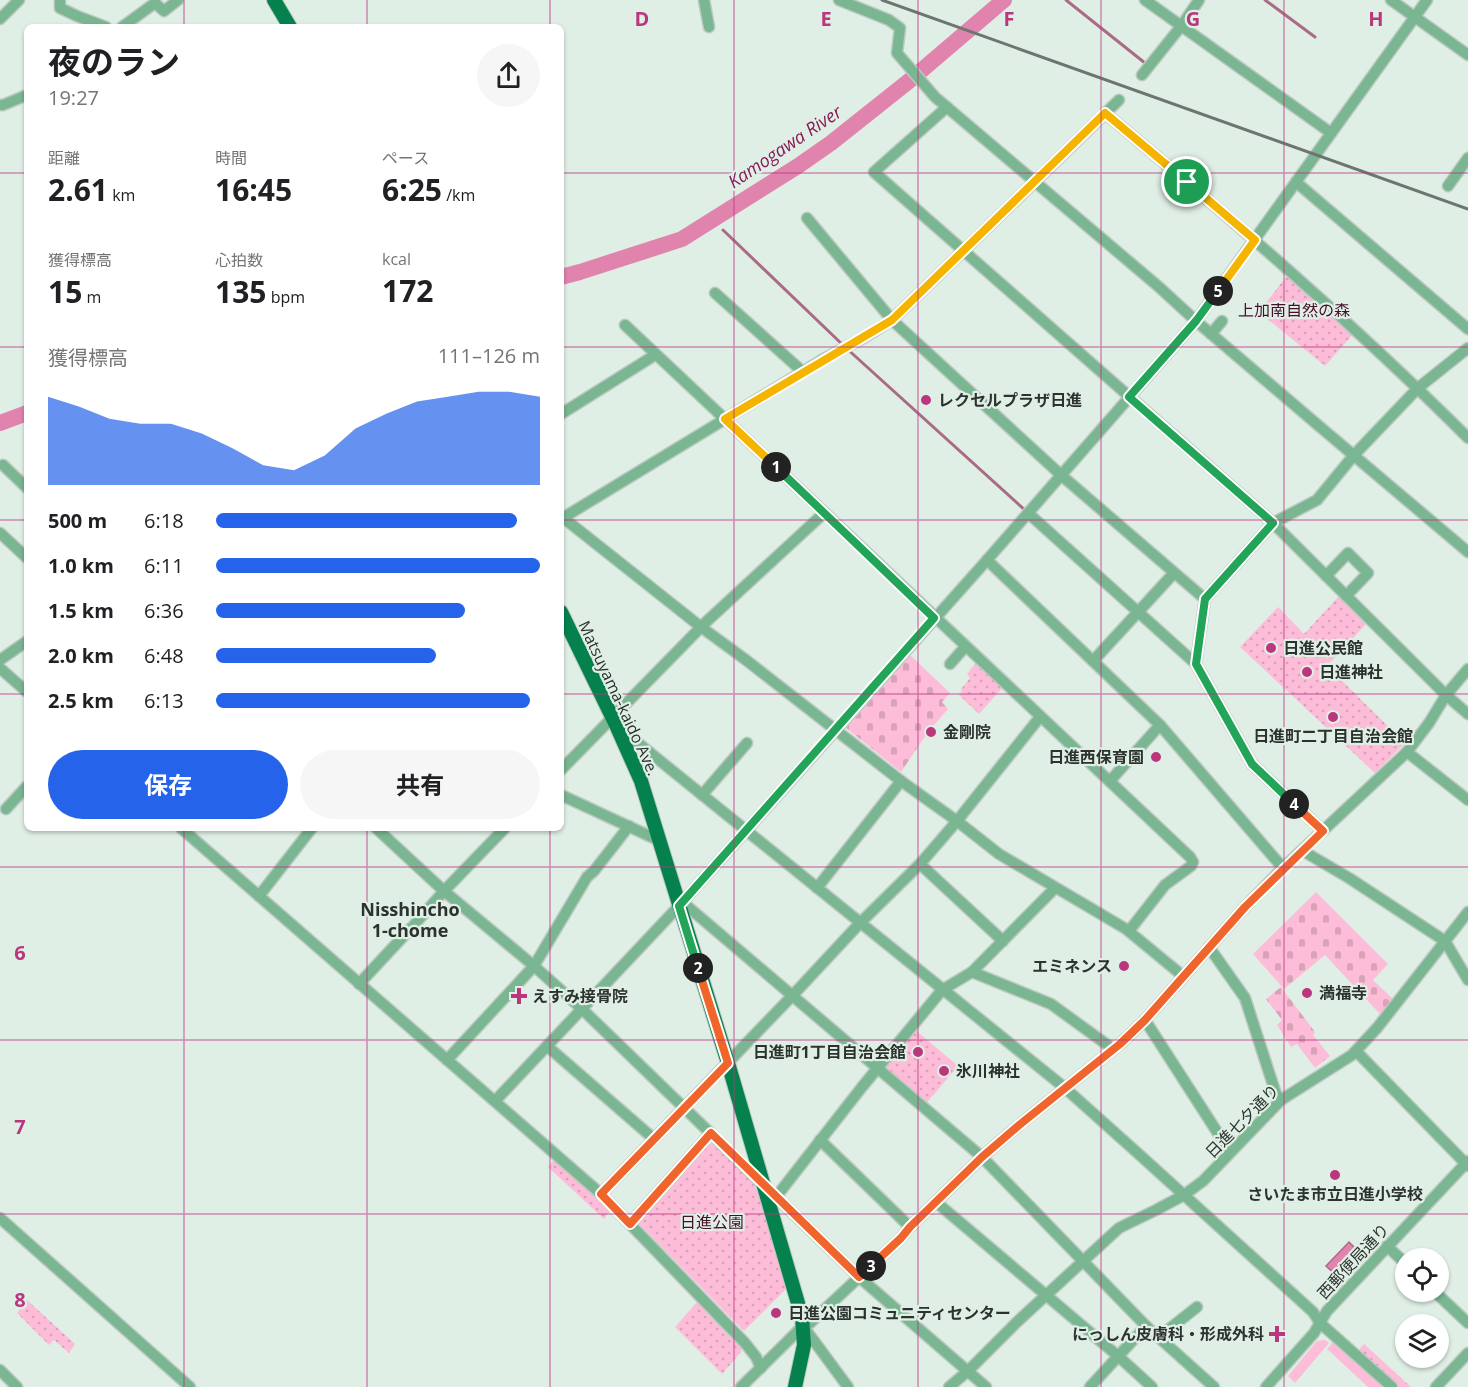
<!DOCTYPE html>
<html lang="ja">
<meta charset="utf-8">
<style>
body{margin:0;font-family:"Open Sans","Noto Sans JP",sans-serif;background:#f6f6f6;color:#202124;height:100vh;display:flex;flex-direction:column;font-size:22px;white-space:nowrap}
*{box-sizing:border-box;margin:0}
p{font-size:20px;color:#757577}
.icon{flex:none;width:33px;height:33px;fill:none;stroke:currentColor;stroke-width:2;stroke-linecap:round;stroke-linejoin:round}
.map{position:relative;flex:1;overflow:hidden}
.side{position:absolute;left:24px;top:24px;width:540px;height:807px;display:flex;flex-direction:column;background:#fff;border-radius:9px;box-shadow:0 2px 4px #0004}
.side>*{flex:none}
.buttons{position:absolute;left:1395px;top:1248px;display:grid;gap:12px}
.buttons a{display:grid;place-items:center;width:54px;height:54px;border-radius:50%;background:#fff;box-shadow:0 2px 4px #0004;font-size:30px}
.pin{position:absolute;display:grid;place-items:center;width:51px;height:51px;color:#fff;margin:-26px;border:3px solid #fff;border-radius:50%;box-shadow:0 2px 6px #0007}
.km{position:absolute;width:30px;height:30px;margin:-15px;border-radius:50%;background:#222;color:#fff;font-size:16px;line-height:30px;text-align:center}
.round{display:grid;place-items:center;flex:none;width:63px;height:63px;border-radius:32px;background:#f6f6f6}
.headline{display:flex;align-items:center;justify-content:space-between;height:102px;padding:0 24px}
h1{font-size:33px;font-weight:700;line-height:45px}
.stats{display:grid;grid-template-columns:repeat(3,1fr);gap:9px;height:102px;padding:6px 24px}
.stats div{display:grid;align-content:center}
.stats b{font-size:30px;font-weight:700}
.stats small{font-size:16px;font-weight:400}
.stats p{font-size:16px}
.chart{height:168px;padding:12px 24px}
.chart p{display:flex;justify-content:space-between}
.chart svg{width:100%;height:108px;margin-top:6px;fill:#2563eb;opacity:.7}
.action{display:flex;gap:12px;margin-top:auto;padding:12px 24px}
.action a{flex:1;height:69px;border-radius:36px;background:#2563eb;color:#fff;font-size:24px;font-weight:700;line-height:69px;text-align:center}
.action a+a{background:#f6f6f6;color:#202124}
ul{padding:0 24px;list-style:none;font-size:20px}
li{display:grid;grid-template-columns:96px 72px 1fr;align-items:center;height:45px}
li i{height:15px;border-radius:8px;background:#2563eb}
.map>svg:first-child{display:block}
</style>
<div class="map">
<svg width="1468" height="1387" viewBox="0 0 1468 1387">
<defs>
<pattern id="cemetery-stones" width="16" height="16" patternUnits="userSpaceOnUse" patternTransform="scale(1.5)"><rect width="16" height="16" fill="#fdbcd7"/><path d="M2 7V4a2 2 0 0 1 4 0v3zM10 15v-3a2 2 0 0 1 4 0v3z" fill="#d9a2b9"/></pattern>
<pattern id="park-dots" width="8" height="8" patternUnits="userSpaceOnUse" patternTransform="scale(1.5)"><rect width="8" height="8" fill="#fdbcd7"/><path d="M2 2h.1M6 6h.1" fill="none" stroke="#d9a2b9" stroke-width="1.8" stroke-linecap="round"/></pattern>
</defs>
<rect width="100%" height="100%" fill="#e0efe6"/>
<!-- green -->
<g fill="#fdbcd7">
<path d="M1325,1340L1329,1343L1295,1383L1288,1376L1317,1341Z"/>
<path d="M1334,1341L1386,1387H1368L1327,1349Z"/>
</g>
<!-- cemetery -->
<g fill="url(#cemetery-stones)">
<path d="M909,654L950,693L942,702L948,709L928,732L901,772L845,727Z"/>
<path d="M1316,892L1388,964L1373,980L1393,999L1380,1014L1325,955L1284,989L1253,954Z"/>
<path d="M1281,987L1315,1032L1313,1035L1330,1056L1315,1068L1297,1044L1291,1047L1277,1025L1282,1020L1266,999Z"/>
</g>
<!-- park -->
<g fill="url(#park-dots)">
<path d="M1289,273L1355,332L1325,366L1259,312Z"/>
<path d="M1339,596L1368,622L1327,666L1405,743L1375,773L1240,647L1278,607L1304,634Z"/>
<path d="M977,661L1004,686L979,714L959,695L962,691L961,689L970,678L967,674Z"/>
<path d="M912,1027L958,1066L924,1106L879,1068Z"/>
<path d="M707,1143L713,1145L758,1186L787,1288L744,1331L639,1224V1220Z"/>
<path d="M556,1158L611,1210L604,1219L548,1167Z"/>
<path d="M27,1300L75,1344L69,1353L54,1340L49,1345L17,1313Z"/>
<path d="M697,1302L741,1347V1352L722,1374L675,1327Z"/>
<path d="M1364,1344L1411,1387H1394L1356,1353Z"/>
</g>
<!-- water -->
<path fill="#e084ad" stroke="#aa6b87" stroke-width="1.5" d="M1349,1242L1362,1255L1339,1278L1326,1266Z"/>
<g fill="none" stroke-linecap="round" stroke-linejoin="round">
<!-- stream -->
<g stroke="#aa6b87" stroke-width="3">
<path d="M1066,0L1145,63"/>
<path d="M1265,0L1315,37"/>
<path d="M723,230L845,347L1027,512"/>
</g>
<!-- river -->
<g stroke="#e084ad" stroke-width="16">
<path d="M561,277L580,272L682,239L798,166L831,143L909,81L1004,0"/>
<path d="M0,423L27,413"/>
</g>
<defs>
<g id="minor">
<path d="M60,0V8L77,16L106,27"/>
<path d="M704,0L709,27"/>
<path d="M839,0L889,20L900,28L897,53L935,97L1159,287L1196,321L1319,426L1468,552"/>
<path d="M1145,0L1331,133"/>
<path d="M1391,0L1468,55"/>
<path d="M0,19L19,0"/>
<path d="M122,27L155,3L164,11L178,0"/>
<path d="M1142,75L1182,25L1199,0"/>
<path d="M0,105H3L27,95"/>
<path d="M947,107L874,172L1273,523L1446,695L1468,714"/>
<path d="M1105,113C1229,217 1353,323 1468,438"/>
<path d="M1296,182L1468,329"/>
<path d="M1448,186L1468,158"/>
<path d="M807,218L892,320L1061,475L1205,599"/>
<path d="M715,293L803,372"/>
<path d="M625,325L1190,857L1193,862L1191,866L1165,885L1129,931"/>
<path d="M1211,334L1222,321"/>
<path d="M561,414L655,355"/>
<path d="M3,465L27,488"/>
<path d="M1028,513L1196,664L1252,764L1323,831"/>
<path d="M561,516L701,627L746,660L901,781L957,821L999,854L1126,929L1183,976"/>
<path d="M561,519L822,360L865,337L892,320L1119,100"/>
<path d="M0,533L27,558"/>
<path d="M987,560L1160,725L1283,868"/>
<path d="M1326,576L1348,553L1368,573L1346,596"/>
<path d="M0,660L27,641"/>
<path d="M1093,661L1174,573"/>
<path d="M950,664L965,647"/>
<path d="M1196,664L1205,599L1273,523L1317,500L1354,455L1418,388L1468,348"/>
<path d="M0,668L27,692"/>
<path d="M617,726L1065,1088L1142,1157L1313,1312L1320,1323L1392,1387"/>
<path d="M1407,752L1468,800"/>
<path d="M561,770L705,623L824,513"/>
<path d="M1110,781L1160,725"/>
<path d="M561,795L658,840"/>
<path d="M702,795L747,743"/>
<path d="M6,809L27,786"/>
<path d="M181,828L601,1194L745,1343L756,1357L761,1368"/>
<path d="M376,828L444,891L534,966L582,1009L859,1277L986,1387"/>
<path d="M1303,851L1349,878L1445,941L1468,980"/>
<path d="M920,864L1003,941"/>
<path d="M817,888L901,781"/>
<path d="M259,896L312,828"/>
<path d="M679,906H687L982,1157L1146,1326L1214,1387"/>
<path d="M414,925L444,891L505,828"/>
<path d="M1209,947L1245,998L1276,1094L1281,1100"/>
<path d="M972,972L1051,1004L1113,1049"/>
<path d="M359,984L411,928"/>
<path d="M1145,1020L1230,1152"/>
<path d="M547,1046L654,1139"/>
<path d="M1356,1051L1468,1166"/>
<path d="M447,1060L534,966L587,877L594,871L629,826"/>
<path d="M495,1101L679,906L987,560L1196,321L1427,0"/>
<path d="M820,1140L910,1227"/>
<path d="M601,1194L793,995L860,923L920,864L957,821L1040,717"/>
<path d="M776,1197L862,1087L942,990L972,972L1055,888"/>
<path d="M936,1202L1118,1356L1152,1387"/>
<path d="M0,1218L190,1387"/>
<path d="M630,1224L711,1133"/>
<path d="M1387,1246L1406,1264"/>
<path d="M1435,1292L1468,1323"/>
<path d="M803,1326L848,1387"/>
<path d="M1159,1337L1197,1307"/>
<path d="M0,1370L17,1387"/>
<path d="M741,1387L803,1326L810,1323L901,1238L910,1227L982,1157L1018,1126L1120,1044L1145,1020L1245,907L1283,868L1407,752L1429,723L1446,695L1468,669"/>
<path d="M949,1387L968,1371L1017,1322L1119,1228L1156,1210L1184,1195L1203,1181L1281,1100L1352,1055L1377,1028L1468,912"/>
<path d="M1090,1387L1146,1326"/>
<path d="M1266,1387L1314,1333L1327,1311L1468,1161"/>
<path d="M1436,1387L1468,1353"/>
</g>
<g id="major">
<path d="M274,0L290,27"/>
<path d="M561,612L616,725L641,781L728,1063L802,1317L804,1345L795,1387"/>
</g>
</defs>
<!-- minor casing -->
<use href="#minor" stroke="#bcc9c1" stroke-width="13"/>
<!-- major casing -->
<use href="#major" stroke="#bcc9c1" stroke-width="16"/>
<!-- minor -->
<use href="#minor" stroke="#79b691" stroke-width="10"/>
<!-- major -->
<use href="#major" stroke="#05814e" stroke-width="14"/>
<!-- rail -->
<path stroke="#6c756f" stroke-width="3" d="M882,0L1468,209"/>
</g>
<g fill="none" stroke-linecap="round" stroke-linejoin="round">
<defs>
<path id="split-1" d="M776,467L725,419L892,320L1105,113L1187,182"/>
<path id="split-2" d="M698,968L679,906L934,618L776,467"/>
<path id="split-3" d="M698,968L728,1063L601,1194L630,1224L711,1133L859,1277L871,1266"/>
<path id="split-4" d="M871,1266L901,1238L910,1227L982,1157L1018,1126L1120,1044L1145,1020L1245,907L1323,831L1294,804"/>
<path id="split-5" d="M1218,291L1196,321L1129,397L1273,523L1205,599L1196,664L1252,764L1294,804"/>
<path id="split-6" d="M1187,182L1255,240L1218,291"/>
</defs>
<!-- split-1 casing -->
<use href="#split-1" stroke="#fff" stroke-width="12"/>
<!-- split-2 casing -->
<use href="#split-2" stroke="#fff" stroke-width="12"/>
<!-- split-3 casing -->
<use href="#split-3" stroke="#fff" stroke-width="12"/>
<!-- split-4 casing -->
<use href="#split-4" stroke="#fff" stroke-width="12"/>
<!-- split-5 casing -->
<use href="#split-5" stroke="#fff" stroke-width="12"/>
<!-- split-6 casing -->
<use href="#split-6" stroke="#fff" stroke-width="12"/>
<!-- split-1 -->
<use href="#split-1" stroke="#f5b400" stroke-width="8"/>
<!-- split-2 -->
<use href="#split-2" stroke="#22a559" stroke-width="8"/>
<!-- split-3 -->
<use href="#split-3" stroke="#f0652b" stroke-width="8"/>
<!-- split-4 -->
<use href="#split-4" stroke="#f0652b" stroke-width="8"/>
<!-- split-5 -->
<use href="#split-5" stroke="#22a559" stroke-width="8"/>
<!-- split-6 -->
<use href="#split-6" stroke="#f5b400" stroke-width="8"/>
</g>
<!-- grid -->
<path fill="none" stroke="#ba377d" stroke-width="1.5" stroke-opacity="0.55" d="M184,0V27M367,0V27M550,0V27M734,0V1387M918,0V1387M1101,0V1387M1284,0V1387M0,173H27M561,173H1468M0,347H27M561,347H1468M0,520H27M561,520H1468M0,694H27M561,694H1468M184,828V1387M367,828V1387M550,828V1387M0,867H1468M0,1040H1468M0,1214H1468"/>
<!-- markers -->
<g fill="#ba377d" stroke="#e0efe6" stroke-width="2">
<circle cx="926" cy="400" r="6"/>
<circle cx="1271" cy="648" r="6"/>
<circle cx="1307" cy="672" r="6"/>
<circle cx="1333" cy="717" r="6"/>
<circle cx="931" cy="732" r="6"/>
<circle cx="1156" cy="757" r="6"/>
<circle cx="1124" cy="966" r="6"/>
<circle cx="1307" cy="993" r="6"/>
<path d="M516 987h6v6h6v6h-6v6h-6v-6h-6v-6h6z"/>
<circle cx="918" cy="1052" r="6"/>
<circle cx="944" cy="1071" r="6"/>
<circle cx="1335" cy="1175" r="6"/>
<circle cx="776" cy="1313" r="6"/>
<path d="M1274 1325h6v6h6v6h-6v6h-6v-6h-6v-6h6z"/>
</g>
<g text-anchor="middle" stroke-width="4.5" stroke-linejoin="round" paint-order="stroke">
<!-- park labels -->
<g font-size="16" fill="#480f2d" stroke="#e0efe6">
<text x="1294" y="316">上加南自然の森</text>
<text x="712" y="1228">日進公園</text>
</g>
<!-- poi labels -->
<g font-size="16" font-weight="bold" fill="#2c322e" stroke="#e0efe6" text-anchor="start">
<text x="938" y="406">レクセルプラザ日進</text>
<text x="1283" y="654">日進公民館</text>
<text x="1319" y="678">日進神社</text>
<text x="943" y="738">金剛院</text>
<text x="1333" y="742" text-anchor="middle">日進町二丁目自治会館</text>
<text x="1144" y="763" text-anchor="end">日進西保育園</text>
<text x="1112" y="972" text-anchor="end">エミネンス</text>
<text x="1319" y="999">満福寺</text>
<text x="532" y="1002">えすみ接骨院</text>
<text x="906" y="1058" text-anchor="end">日進町1丁目自治会館</text>
<text x="956" y="1077">氷川神社</text>
<text x="1335" y="1200" text-anchor="middle">さいたま市立日進小学校</text>
<text x="788" y="1319">日進公園コミュニティセンター</text>
<text x="1264" y="1340" text-anchor="end">にっしん皮膚科・形成外科</text>
</g>
<!-- street labels -->
<g font-size="16" fill="#2c322e" stroke="#e0efe6">
<text transform="translate(619 698) rotate(65)" y="6">Matsuyama-kaido Ave.</text>
<text transform="translate(1242 1121) rotate(-45)" y="6">日進七夕通り</text>
<text transform="translate(1353 1261) rotate(-47)" y="6">西郵便局通り</text>
</g>
<!-- water labels -->
<g font-size="18" font-style="italic" fill="#871b57" stroke="#e0efe6">
<text transform="translate(785 147) rotate(-34)" y="6">Kamogawa River</text>
</g>
<!-- neighbourhood labels -->
<g font-size="18" font-weight="bold" fill="#2c322e" stroke="#e0efe6">
<text x="410" y="916">Nisshincho<tspan x="410" dy="21">1-chome</tspan></text>
</g>
</g>
<g font-size="20" text-anchor="middle" font-weight="bold" fill="#ba377d" stroke="#e0efe6" stroke-width="4.5" stroke-linejoin="round" paint-order="stroke">
<text x="642" y="26">D</text>
<text x="826" y="26">E</text>
<text x="1009" y="26">F</text>
<text x="1193" y="26">G</text>
<text x="1376" y="26">H</text>
<text x="20" y="960">6</text>
<text x="20" y="1134">7</text>
<text x="20" y="1307">8</text>
</g>
</svg>
<div class="buttons">
<a><svg class="icon" aria-label="locate" viewBox="0 0 24 24"><circle cx="12" cy="12" r="6"/><path d="M12 2v4M12 18v4M2 12h4M18 12h4"/></svg></a>
<a><svg class="icon" aria-label="layers" viewBox="0 0 24 24"><path d="M12 4l9 5-9 5-9-5zM3 14l9 5 9-5"/></svg></a>
</div>
<div class="pin" style="left:1187px;top:182px;background:#1e9e55"><svg class="icon" aria-label="arrive" viewBox="0 0 24 24"><path d="M6 21V4h12l-3 4 3 4H6"/></svg></div>
<b class="km" style="left:776px;top:467px">1</b>
<b class="km" style="left:698px;top:968px">2</b>
<b class="km" style="left:871px;top:1266px">3</b>
<b class="km" style="left:1294px;top:804px">4</b>
<b class="km" style="left:1218px;top:291px">5</b>
<section class="side">
<div class="headline"><div><h1>夜のラン</h1><p>19:27</p></div><a class="round"><svg class="icon" aria-label="share" viewBox="0 0 24 24"><path d="M12 15V3M7 8l5-5 5 5M5 13v7h14v-7"/></svg></a></div>
<div class="stats">
<div><p>距離</p><b>2.61<small> km</small></b></div>
<div><p>時間</p><b>16:45</b></div>
<div><p>ペース</p><b>6:25<small> /km</small></b></div>
</div>
<div class="stats">
<div><p>獲得標高</p><b>15<small> m</small></b></div>
<div><p>心拍数</p><b>135<small> bpm</small></b></div>
<div><p>kcal</p><b>172</b></div>
</div>
<div class="chart"><p><span>獲得標高</span>111–126 m</p>
<svg viewBox="0 0 160 44" preserveAspectRatio="none"><path d="M0 44V8L10 12L20 17L30 19L40 19L50 23L60 29L70 36L80 38L90 32L100 21L110 15L120 10L130 8L140 6L150 6L160 8V44z"/></svg>
</div>
<ul>
<li><b>500 m</b>6:18<i style="width:93%"></i></li>
<li><b>1.0 km</b>6:11<i style="width:100%"></i></li>
<li><b>1.5 km</b>6:36<i style="width:77%"></i></li>
<li><b>2.0 km</b>6:48<i style="width:68%"></i></li>
<li><b>2.5 km</b>6:13<i style="width:97%"></i></li>
</ul>
<div class="action"><a>保存</a><a>共有</a></div>
</section>
</div>
